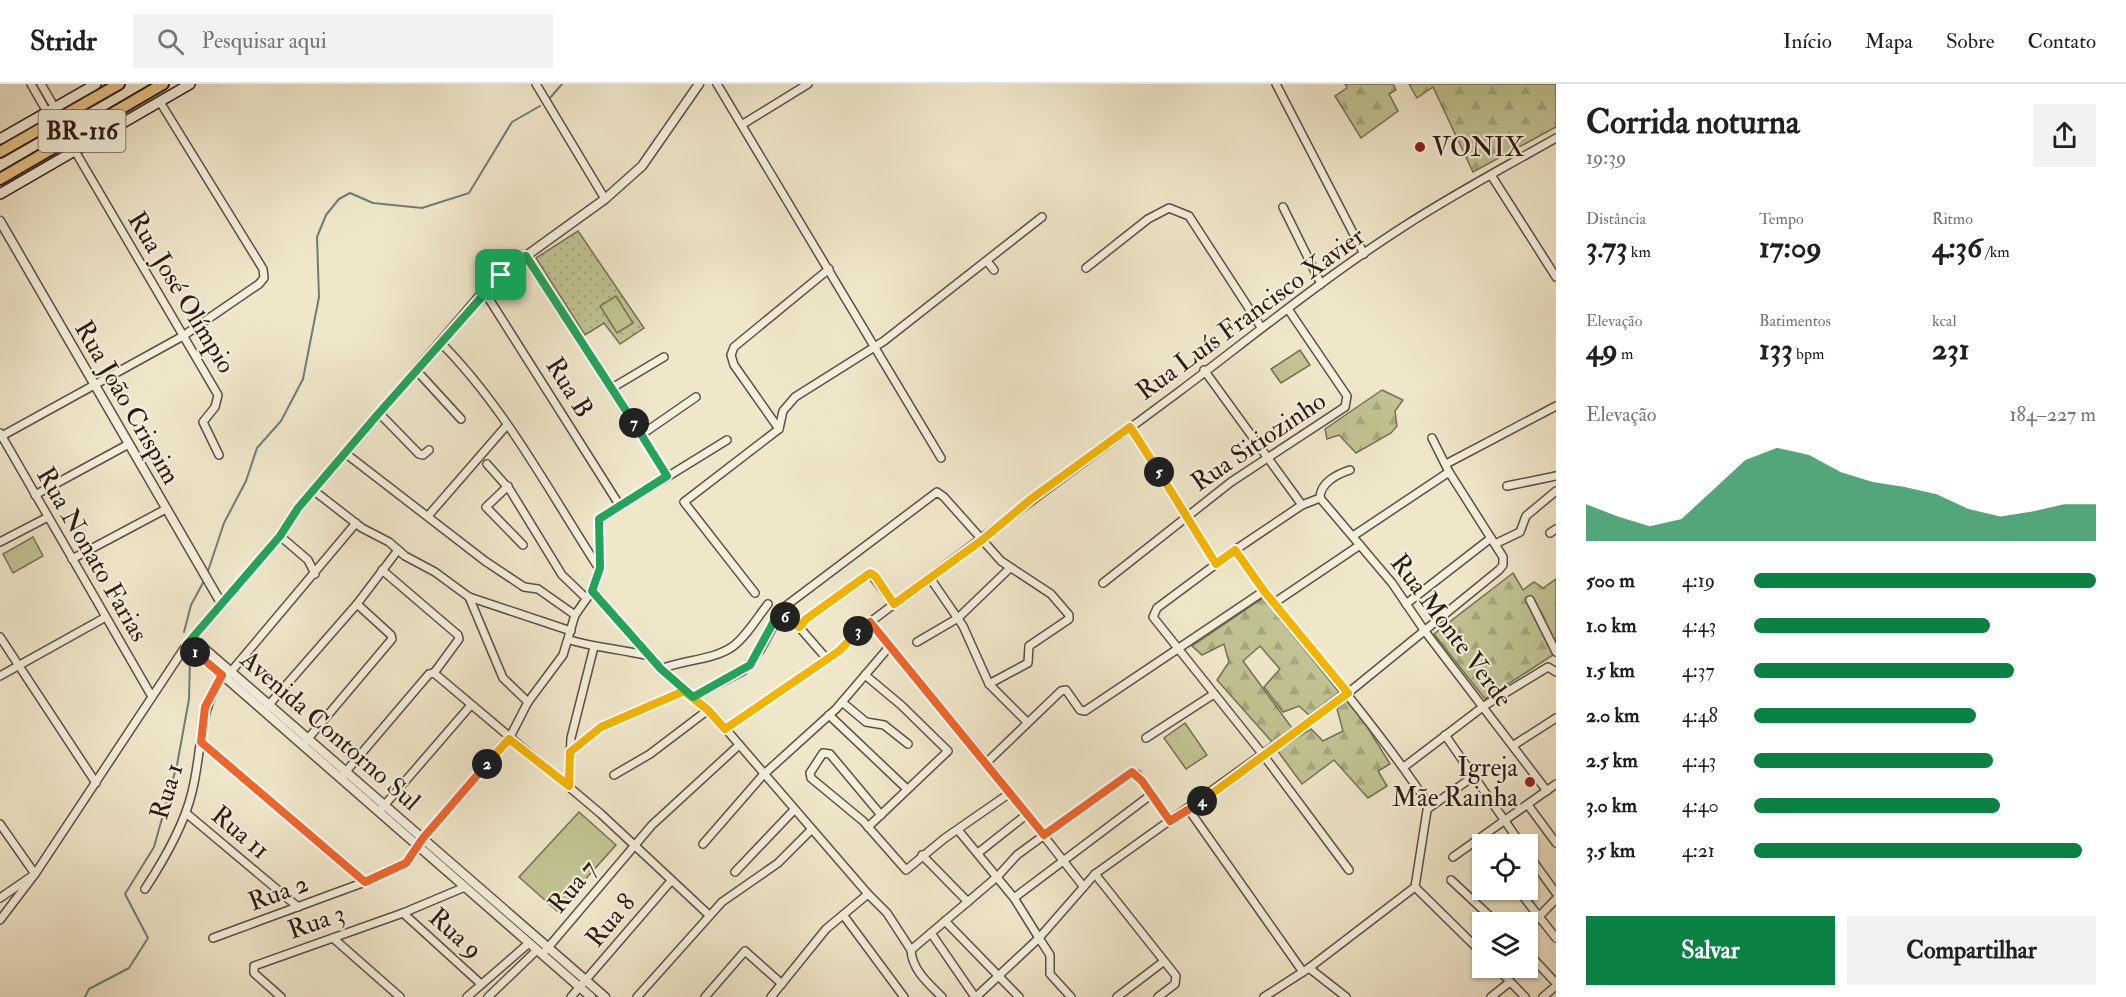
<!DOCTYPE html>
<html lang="pt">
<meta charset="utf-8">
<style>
body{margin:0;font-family:"IM FELL Double Pica",serif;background:#f2f2f2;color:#202124;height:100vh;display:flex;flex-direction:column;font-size:22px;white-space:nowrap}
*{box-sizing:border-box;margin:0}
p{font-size:20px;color:#757577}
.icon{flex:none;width:33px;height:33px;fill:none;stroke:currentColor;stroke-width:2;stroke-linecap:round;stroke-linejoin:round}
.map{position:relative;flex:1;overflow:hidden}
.details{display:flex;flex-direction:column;background:#fff;width:570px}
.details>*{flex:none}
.buttons{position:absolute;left:1472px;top:750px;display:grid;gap:12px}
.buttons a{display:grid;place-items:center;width:66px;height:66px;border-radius:0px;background:#fff;box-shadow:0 2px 4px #0004;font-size:30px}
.pin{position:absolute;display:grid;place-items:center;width:51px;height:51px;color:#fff;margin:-26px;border-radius:12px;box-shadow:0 3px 9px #0006}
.km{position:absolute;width:30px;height:30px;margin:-15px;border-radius:50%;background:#222;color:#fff;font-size:16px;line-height:30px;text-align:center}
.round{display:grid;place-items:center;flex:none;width:63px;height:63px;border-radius:0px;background:#f2f2f2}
.head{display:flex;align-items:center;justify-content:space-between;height:102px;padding:0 30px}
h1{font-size:33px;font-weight:700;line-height:45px}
.metrics{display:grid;grid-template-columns:repeat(3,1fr);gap:9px;height:102px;padding:6px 30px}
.metrics div{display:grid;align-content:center}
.metrics b{font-size:30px;font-weight:700}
.metrics small{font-size:16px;font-weight:400}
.metrics p{font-size:16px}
.chart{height:168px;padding:12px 30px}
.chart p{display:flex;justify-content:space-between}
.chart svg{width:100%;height:108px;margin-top:6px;fill:#0b8043;opacity:.7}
.primary-button{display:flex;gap:12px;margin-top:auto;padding:12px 30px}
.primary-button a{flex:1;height:69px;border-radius:0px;background:#0b8043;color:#fff;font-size:24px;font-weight:700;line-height:69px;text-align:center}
.primary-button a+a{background:#f2f2f2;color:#202124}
ul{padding:0 30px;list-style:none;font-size:20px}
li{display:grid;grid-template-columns:96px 72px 1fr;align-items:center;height:45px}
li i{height:15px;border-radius:8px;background:#0b8043}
header{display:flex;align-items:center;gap:36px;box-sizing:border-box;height:84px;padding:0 30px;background:#fff;border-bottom:2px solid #e0e0e0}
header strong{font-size:28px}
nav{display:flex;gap:33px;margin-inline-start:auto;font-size:21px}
.search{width:420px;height:54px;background:#f2f2f2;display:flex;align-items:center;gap:15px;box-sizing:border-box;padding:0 21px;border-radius:0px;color:#757577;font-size:22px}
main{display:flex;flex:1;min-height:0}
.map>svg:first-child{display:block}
</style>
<header>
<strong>Stridr</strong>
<div class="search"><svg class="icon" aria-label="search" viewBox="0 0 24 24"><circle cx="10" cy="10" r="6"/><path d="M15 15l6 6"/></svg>Pesquisar aqui</div>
<nav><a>Início</a><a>Mapa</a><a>Sobre</a><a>Contato</a></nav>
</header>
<main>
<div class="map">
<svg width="1556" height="913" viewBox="0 0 1556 913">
<defs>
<pattern id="forest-firs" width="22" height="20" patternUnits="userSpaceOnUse" patternTransform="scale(1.5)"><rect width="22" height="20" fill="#c1c392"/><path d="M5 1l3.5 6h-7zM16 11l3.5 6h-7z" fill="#a6a77d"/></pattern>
<pattern id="park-dots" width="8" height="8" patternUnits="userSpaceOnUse" patternTransform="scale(1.5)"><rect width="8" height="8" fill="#c1c392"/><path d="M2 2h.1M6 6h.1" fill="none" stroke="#a6a77d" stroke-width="1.8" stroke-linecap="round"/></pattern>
</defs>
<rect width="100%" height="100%" fill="#f0e7ca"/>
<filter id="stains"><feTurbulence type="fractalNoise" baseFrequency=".00333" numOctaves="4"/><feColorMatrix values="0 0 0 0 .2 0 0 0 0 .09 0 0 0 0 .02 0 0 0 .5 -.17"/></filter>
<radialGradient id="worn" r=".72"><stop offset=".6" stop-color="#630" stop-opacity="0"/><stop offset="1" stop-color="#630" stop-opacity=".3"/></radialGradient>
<!-- forest -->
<g fill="url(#forest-firs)" stroke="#767054" stroke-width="1.5">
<path d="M1345,0H1393L1396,6L1389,10L1398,27L1361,54L1335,12L1347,4Z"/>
<path d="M1409,0H1556V43L1473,88L1433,3L1417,14Z"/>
<path d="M1382,306L1403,316L1395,327L1397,342L1391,349L1356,369L1339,351L1327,355L1325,345Z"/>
<path d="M1513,489L1523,506L1534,498L1543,504L1556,495V569L1485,615L1434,550Z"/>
<path d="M1263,514L1339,608L1309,631L1299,622L1283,628L1264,603L1280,585L1260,562L1243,577L1292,644L1273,659L1217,596L1229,578L1224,560L1202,571L1192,562Z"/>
<path d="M1349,613L1390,680L1378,687L1387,702L1368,714L1334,676L1302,700L1277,666L1311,645L1323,657L1343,647L1337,625Z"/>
</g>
<!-- park -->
<path fill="url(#park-dots)" stroke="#767054" stroke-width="1.5" d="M578,147L644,244L620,260L604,239L585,251L536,174Z"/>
<!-- pitch -->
<g fill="#c1c392" stroke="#767054" stroke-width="1.5">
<path d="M616,212L633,239L617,249L600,222Z"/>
<path d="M1300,266L1310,281L1281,299L1271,285Z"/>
<path d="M33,453L43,472L13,489L3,470Z"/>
<path d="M1185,639L1207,671L1186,685L1164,654Z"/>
<path d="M579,728L616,761L557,827L519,793Z"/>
</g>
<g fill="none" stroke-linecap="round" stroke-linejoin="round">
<!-- stream -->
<g stroke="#6e7e76" stroke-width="2">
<path d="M550,14L562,0"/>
<path d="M208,487L224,439L246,397L257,364L281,337L303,295L319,213L317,153L326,131L339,115L350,109L373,119L422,124L469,109L512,38L540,22"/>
<path d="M184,548L191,521L204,497"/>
<path d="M85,913L89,905L129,884L148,854L125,810L154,763L177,681L189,615L190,573"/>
</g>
<defs>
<g id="minor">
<path d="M31,0L47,28"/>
<path d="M41,0L55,24"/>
<path d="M536,0L605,115"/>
<path d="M717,0L941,374"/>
<path d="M1276,0L1364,170"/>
<path d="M743,40L808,0"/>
<path d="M75,67L218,311L215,323L203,338L219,371"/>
<path d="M1491,91L1556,193"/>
<path d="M1283,123L1321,200"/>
<path d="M526,172L667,392"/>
<path d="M987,177L994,186"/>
<path d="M1086,184L1148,135L1169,124L1189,132L1261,243"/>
<path d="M484,207L620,422"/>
<path d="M440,258C505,323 550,409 600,486"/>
<path d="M416,286L461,335"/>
<path d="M1204,286L1302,421"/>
<path d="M612,304L664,273"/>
<path d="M379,329L419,370L423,371L429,366"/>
<path d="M1130,343L1216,480"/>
<path d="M779,345L734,281L731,271L734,263L829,185"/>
<path d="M0,349L151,611"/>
<path d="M641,351L696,313"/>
<path d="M0,353L183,252L259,200L264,194L263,185L160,18"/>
<path d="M345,369L485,477L524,503L538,505L575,531"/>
<path d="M487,380L510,406L562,491L586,514"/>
<path d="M1446,380L1556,322"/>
<path d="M508,402L486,423L523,461"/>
<path d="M1507,402L1556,392"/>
<path d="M313,406L362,444L389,458L405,472L435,488L469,513L571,547"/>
<path d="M35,411L127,361"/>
<path d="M1320,414L1392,499L1424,546L1547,707"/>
<path d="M428,432L507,341"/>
<path d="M1550,449L1556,445"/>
<path d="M280,452L308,476L315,490"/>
<path d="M1353,452L1449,388"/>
<path d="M0,458L48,433"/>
<path d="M1495,460L1520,448L1526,432L1556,407"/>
<path d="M1235,466C1296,553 1369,630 1428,720L1415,803L1482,869"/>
<path d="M72,475L166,425"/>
<path d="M382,486L458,551L459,555L434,589"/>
<path d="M930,494L963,542L989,600L1027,638"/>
<path d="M1103,499L1231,398L1345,323L1347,312L1288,225"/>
<path d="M592,507L661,585L718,636L868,810L826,845L771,913"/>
<path d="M755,509L684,418L779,345L783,327L795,313L884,257L1042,133"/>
<path d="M469,513L503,594L528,618"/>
<path d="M1530,516L1556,568"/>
<path d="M1274,519L1360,461"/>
<path d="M1406,520L1491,454"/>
<path d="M779,528L799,543"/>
<path d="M870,538L989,682L1083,802"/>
<path d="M0,553L96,699"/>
<path d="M570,556C596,564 622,565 649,572"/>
<path d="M917,558L958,534L1010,484"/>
<path d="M827,575L799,543L806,535L870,489L894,520"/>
<path d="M661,585C683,576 713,576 732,563C746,553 757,534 768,520"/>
<path d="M229,590L356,439"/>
<path d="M865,591L901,621L948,667L868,743"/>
<path d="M0,592L104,534"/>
<path d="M693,613L743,587L761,565L783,524L937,408L944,413L1001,477L1051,510L1069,531V535L1029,562L1028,579L989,600"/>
<path d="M842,618L866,638L884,641L908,660"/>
<path d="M267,623L357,520L398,466"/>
<path d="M829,631L907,705"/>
<path d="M725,645L839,567L856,549C963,467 1072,387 1180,307C1254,251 1325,193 1403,143C1452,111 1505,83 1556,54"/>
<path d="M1445,651L1521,760"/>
<path d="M1146,654L1214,610"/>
<path d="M306,657L392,555L391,551L357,520"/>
<path d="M201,658L365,798"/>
<path d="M1514,661L1556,634"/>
<path d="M570,668L601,643L684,607"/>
<path d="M986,679L1061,607L1066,606L1080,626L1085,627L1264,507"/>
<path d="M1404,683L1484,622L1548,583L1556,588"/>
<path d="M343,691L429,590L434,589L601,730L709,831"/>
<path d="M614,691L650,670L708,626"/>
<path d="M569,702L571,654L594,563"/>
<path d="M1528,721L1556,759"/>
<path d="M382,724L471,621"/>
<path d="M1429,724L1474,692"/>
<path d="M1189,726L1303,888"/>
<path d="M186,729L298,823"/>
<path d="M881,731L830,670L823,669L810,689L811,694L863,737L906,786L945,754L1010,709"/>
<path d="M0,740L35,790L0,836"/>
<path d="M958,746L1014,814L1039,854L1095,790L1348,609L1499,486L1503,481V473L1449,388L1432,354"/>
<path d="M703,760L763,691L836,625L889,563"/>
<path d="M978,769L1026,731"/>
<path d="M1527,769L1556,809"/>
<path d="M922,771L968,818"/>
<path d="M1453,773L1556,700"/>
<path d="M1349,786L1264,672L1153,533L1157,524L1235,466L1302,421L1320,414C1320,399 1337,390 1350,386"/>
<path d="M735,788L794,726"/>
<path d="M1095,790L1176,892L1175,900L1158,913"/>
<path d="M1451,796L1496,838"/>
<path d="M145,805C164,776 184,742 192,708C203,664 197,628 225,588"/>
<path d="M1518,806L1556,854"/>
<path d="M868,810L887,829L911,866L998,792L1017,771L1128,690H1137L1171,737"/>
<path d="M0,814L35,790L187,560"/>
<path d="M1014,814L1152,710"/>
<path d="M403,829L481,900"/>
<path d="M844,832L904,913"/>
<path d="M945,837L1019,913"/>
<path d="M1527,845L1556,815"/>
<path d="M931,849L975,913"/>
<path d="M213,854L365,798L406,779L423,754L509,655L528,618L563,571L575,531L592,507L600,484L599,435L727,356"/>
<path d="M333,854L400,913"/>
<path d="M546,866L652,741L738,662"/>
<path d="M911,866C912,886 929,900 942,913"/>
<path d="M1527,868L1556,899"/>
<path d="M1309,884L1346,913"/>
<path d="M1497,884L1525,913"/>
<path d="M281,913L254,889V882L403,829L465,803"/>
<path d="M467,913L529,859"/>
<path d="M488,913L537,866"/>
<path d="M571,913L671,797"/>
<path d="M637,913L722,818L778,779L811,746"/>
<path d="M705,913L745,867L782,900"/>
<path d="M976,913L1039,854L1050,871V890L1071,913"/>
<path d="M1117,913L1163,878"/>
<path d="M1264,913L1309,884L1415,803"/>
<path d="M1491,913L1510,898"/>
<path d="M1543,913L1556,902"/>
</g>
<g id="tertiary">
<path d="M0,137L221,519"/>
<path d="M192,554L605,913"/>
<path d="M591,913L187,560L280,452L298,424L484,207L526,172L605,115L642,82L699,0"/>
</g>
<g id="secondary">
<path d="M0,55L96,0"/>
<path d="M0,110L190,0"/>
</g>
<g id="trunk">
<path d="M0,68L119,0"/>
<path d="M0,95L163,0"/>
</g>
</defs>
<!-- minor casing -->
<use href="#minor" stroke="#5d4f42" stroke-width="10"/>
<!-- tertiary casing -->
<use href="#tertiary" stroke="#5d4f42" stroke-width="11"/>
<!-- secondary casing -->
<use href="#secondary" stroke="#2c1c15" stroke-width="12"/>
<!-- trunk casing -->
<use href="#trunk" stroke="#2c1c15" stroke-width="14"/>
<!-- minor -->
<use href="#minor" stroke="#f5efdd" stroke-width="7"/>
<!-- tertiary -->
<use href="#tertiary" stroke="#f5efdd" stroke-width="8"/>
<!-- secondary -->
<use href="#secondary" stroke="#f5efdd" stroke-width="9"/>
<!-- trunk -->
<use href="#trunk" stroke="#e8c485" stroke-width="10"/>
</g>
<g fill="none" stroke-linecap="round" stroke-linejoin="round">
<defs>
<path id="split-1" d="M195,568L187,560L280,452L298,424L379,329L501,191"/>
<path id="split-2" d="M195,568L222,591L205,623L201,658L365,798L406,779L423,754L487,680"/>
<path id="split-3" d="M487,680L509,655L569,702L570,668L601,643L684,607L708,626L725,645L839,567L858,547"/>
<path id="split-4" d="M858,547L870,538L1044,751L1132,688L1142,697L1170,737L1202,717"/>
<path id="split-5" d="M1159,388L1216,480L1235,466L1264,507L1348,609L1202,717"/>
<path id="split-6" d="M785,533L799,543L806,535L870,489L875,492L894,520L982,456L1031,415L1130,343L1159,388"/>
<path id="split-7" d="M634,339L667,392L599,435L600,484L592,507L661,585L693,613L750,581L779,528L785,533"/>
<path id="split-8" d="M501,191L526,172L634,339"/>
</defs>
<!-- split-1 casing -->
<use href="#split-1" stroke="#fff" stroke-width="12"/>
<!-- split-2 casing -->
<use href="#split-2" stroke="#fff" stroke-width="12"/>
<!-- split-3 casing -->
<use href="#split-3" stroke="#fff" stroke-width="12"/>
<!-- split-4 casing -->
<use href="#split-4" stroke="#fff" stroke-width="12"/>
<!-- split-5 casing -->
<use href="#split-5" stroke="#fff" stroke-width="12"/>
<!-- split-6 casing -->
<use href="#split-6" stroke="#fff" stroke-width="12"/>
<!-- split-7 casing -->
<use href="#split-7" stroke="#fff" stroke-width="12"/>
<!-- split-8 casing -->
<use href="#split-8" stroke="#fff" stroke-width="12"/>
<!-- split-1 -->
<use href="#split-1" stroke="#22a559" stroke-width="8"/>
<!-- split-2 -->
<use href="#split-2" stroke="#f0652b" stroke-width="8"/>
<!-- split-3 -->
<use href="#split-3" stroke="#f5b400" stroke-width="8"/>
<!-- split-4 -->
<use href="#split-4" stroke="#f0652b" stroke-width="8"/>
<!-- split-5 -->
<use href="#split-5" stroke="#f5b400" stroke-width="8"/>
<!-- split-6 -->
<use href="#split-6" stroke="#f5b400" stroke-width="8"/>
<!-- split-7 -->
<use href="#split-7" stroke="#22a559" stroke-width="8"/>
<!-- split-8 -->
<use href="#split-8" stroke="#22a559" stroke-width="8"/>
</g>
<!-- markers -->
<g fill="#8f2418" stroke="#f5efdd" stroke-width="2">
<circle cx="1420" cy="63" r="6"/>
<circle cx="1530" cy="698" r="6"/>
</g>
<g text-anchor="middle" stroke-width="4.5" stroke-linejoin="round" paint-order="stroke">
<!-- shield labels -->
<rect fill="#f5efdd" stroke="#685b51" stroke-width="1.5" x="38.5" y="26" width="87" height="42" rx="4.5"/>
<g font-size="24" font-weight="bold" fill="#2c1c15">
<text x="82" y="55">BR-116</text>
</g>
<!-- poi labels -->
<g font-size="26" fill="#2c1c15" stroke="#f5efdd" text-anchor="start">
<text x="1432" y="72">VONIX</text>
<text x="1518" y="692" text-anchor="end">Igreja<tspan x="1518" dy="30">Mãe Rainha</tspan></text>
</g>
<!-- street labels -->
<g font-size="26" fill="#2c1c15" stroke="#f5efdd">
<text transform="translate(182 208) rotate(59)" y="9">Rua José Olímpio</text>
<text transform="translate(1250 229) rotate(-36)" y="9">Rua Luís Francisco Xavier</text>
<text transform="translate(570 303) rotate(58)" y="9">Rua B</text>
<text transform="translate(128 318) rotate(60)" y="9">Rua João Crispim</text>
<text transform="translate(1258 357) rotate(-34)" y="9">Rua Sitiozinho</text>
<text transform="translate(93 470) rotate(60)" y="9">Rua Nonato Farias</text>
<text transform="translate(1452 546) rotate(53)" y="9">Rua Monte Verde</text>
<text transform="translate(331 646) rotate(41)" y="9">Avenida Contorno Sul</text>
<text transform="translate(166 707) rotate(-73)" y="9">Rua 1</text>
<text transform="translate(241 748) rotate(40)" y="9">Rua 11</text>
<text transform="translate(572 802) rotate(-50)" y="9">Rua 7</text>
<text transform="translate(278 808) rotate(-20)" y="9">Rua 2</text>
<text transform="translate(610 836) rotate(-50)" y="9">Rua 8</text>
<text transform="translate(316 837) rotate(-19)" y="9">Rua 3</text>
<text transform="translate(456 849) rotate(42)" y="9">Rua 9</text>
</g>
</g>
<rect width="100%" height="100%" filter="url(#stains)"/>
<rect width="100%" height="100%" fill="url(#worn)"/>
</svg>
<div class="buttons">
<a><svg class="icon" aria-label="locate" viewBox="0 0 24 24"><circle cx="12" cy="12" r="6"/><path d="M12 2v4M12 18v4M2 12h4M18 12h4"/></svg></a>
<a><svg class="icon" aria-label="layers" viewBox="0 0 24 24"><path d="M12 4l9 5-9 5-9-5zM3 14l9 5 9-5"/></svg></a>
</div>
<div class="pin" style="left:501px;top:191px;background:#1e9e55"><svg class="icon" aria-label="arrive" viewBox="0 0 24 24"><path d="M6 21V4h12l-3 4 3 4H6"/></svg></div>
<b class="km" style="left:195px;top:568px">1</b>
<b class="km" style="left:487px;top:680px">2</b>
<b class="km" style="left:858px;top:547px">3</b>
<b class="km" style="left:1202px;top:717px">4</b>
<b class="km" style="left:1159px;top:388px">5</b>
<b class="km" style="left:785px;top:533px">6</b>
<b class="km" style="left:634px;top:339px">7</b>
</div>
<section class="details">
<div class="head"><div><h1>Corrida noturna</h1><p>19:39</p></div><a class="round"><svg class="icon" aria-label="share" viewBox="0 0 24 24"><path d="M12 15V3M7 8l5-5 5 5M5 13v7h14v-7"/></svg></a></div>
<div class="metrics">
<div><p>Distância</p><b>3.73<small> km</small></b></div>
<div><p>Tempo</p><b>17:09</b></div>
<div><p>Ritmo</p><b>4:36<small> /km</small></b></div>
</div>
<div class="metrics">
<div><p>Elevação</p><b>49<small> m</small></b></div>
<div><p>Batimentos</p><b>133<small> bpm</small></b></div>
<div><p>kcal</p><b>231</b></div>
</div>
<div class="chart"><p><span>Elevação</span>184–227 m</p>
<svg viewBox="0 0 160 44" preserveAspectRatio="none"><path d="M0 44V29L10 34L20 38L30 35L40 23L50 11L60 6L70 9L80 16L90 20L100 22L110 25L120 31L130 34L140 32L150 29L160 29V44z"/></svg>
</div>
<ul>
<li><b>500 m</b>4:19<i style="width:100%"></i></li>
<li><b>1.0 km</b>4:43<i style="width:69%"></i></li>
<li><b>1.5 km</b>4:37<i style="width:76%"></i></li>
<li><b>2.0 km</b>4:48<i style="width:65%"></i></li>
<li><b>2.5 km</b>4:43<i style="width:70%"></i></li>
<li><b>3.0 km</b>4:40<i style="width:72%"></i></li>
<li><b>3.5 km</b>4:21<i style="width:96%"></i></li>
</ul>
<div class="primary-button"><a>Salvar</a><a>Compartilhar</a></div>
</section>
</main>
